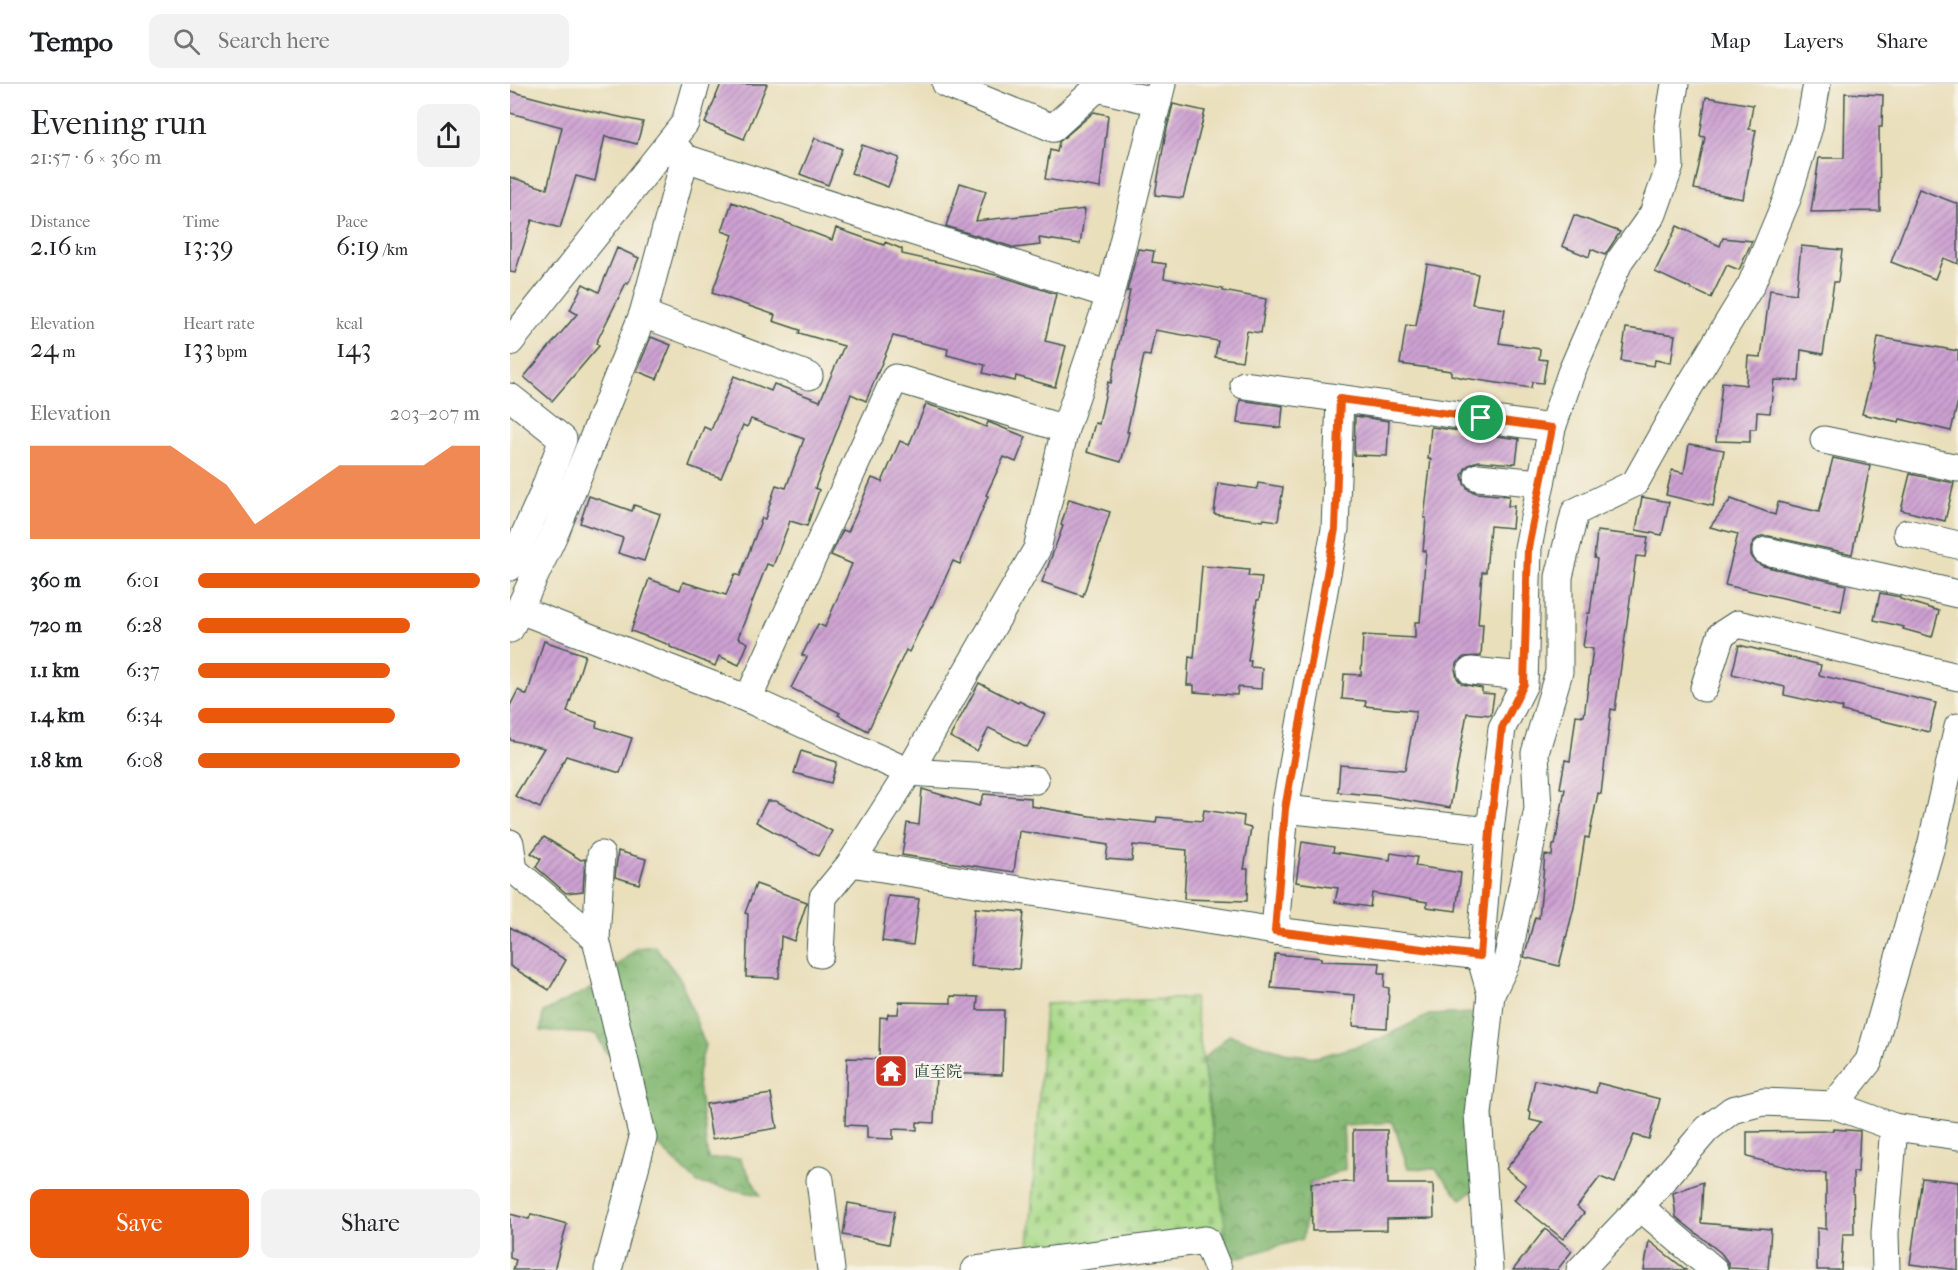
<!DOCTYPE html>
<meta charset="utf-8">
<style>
body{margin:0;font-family:"IM FELL French Canon","Noto Serif JP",serif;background:#f2f2f2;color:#202124;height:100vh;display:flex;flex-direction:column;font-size:22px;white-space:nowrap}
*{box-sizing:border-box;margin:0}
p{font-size:20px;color:#757577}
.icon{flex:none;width:33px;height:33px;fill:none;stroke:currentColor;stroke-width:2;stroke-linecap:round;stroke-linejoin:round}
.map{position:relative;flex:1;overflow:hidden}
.details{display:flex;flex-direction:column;background:#fff;width:510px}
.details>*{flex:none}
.pin{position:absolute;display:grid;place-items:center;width:51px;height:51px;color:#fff;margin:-26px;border:3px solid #fff;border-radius:50%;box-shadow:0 2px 6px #0007}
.round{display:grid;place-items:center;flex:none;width:63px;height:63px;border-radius:12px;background:#f2f2f2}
.head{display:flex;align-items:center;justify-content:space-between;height:102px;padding:0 30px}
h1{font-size:33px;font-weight:600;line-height:45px}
.stats{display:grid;grid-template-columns:repeat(3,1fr);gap:9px;height:102px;padding:6px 30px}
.stats div{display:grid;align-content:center}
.stats b{font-size:26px;font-weight:600}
.stats small{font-size:16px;font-weight:400}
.stats p{font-size:16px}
.chart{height:168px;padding:12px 30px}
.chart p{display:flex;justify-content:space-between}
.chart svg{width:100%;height:108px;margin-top:6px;fill:#ea580c;opacity:.7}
.action{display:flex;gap:12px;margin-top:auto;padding:12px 30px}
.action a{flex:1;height:69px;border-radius:12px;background:#ea580c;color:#fff;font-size:24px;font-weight:600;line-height:69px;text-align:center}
.action a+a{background:#f2f2f2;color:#202124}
ul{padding:0 30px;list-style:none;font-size:20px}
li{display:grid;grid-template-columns:96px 72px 1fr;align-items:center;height:45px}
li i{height:15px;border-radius:8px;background:#ea580c}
header{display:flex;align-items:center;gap:36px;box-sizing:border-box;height:84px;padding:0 30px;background:#fff;border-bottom:2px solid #e0e0e0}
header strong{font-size:28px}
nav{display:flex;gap:33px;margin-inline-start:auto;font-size:21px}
.search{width:420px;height:54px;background:#f2f2f2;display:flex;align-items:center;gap:15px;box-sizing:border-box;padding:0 21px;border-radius:12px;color:#757577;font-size:22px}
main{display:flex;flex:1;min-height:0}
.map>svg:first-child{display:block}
</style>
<header>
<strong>Tempo</strong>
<div class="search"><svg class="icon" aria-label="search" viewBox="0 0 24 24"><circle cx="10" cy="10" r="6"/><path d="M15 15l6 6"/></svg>Search here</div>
<nav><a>Map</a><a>Layers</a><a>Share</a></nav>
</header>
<main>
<section class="details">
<div class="head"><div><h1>Evening run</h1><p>21:57 · 6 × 360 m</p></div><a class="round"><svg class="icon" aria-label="share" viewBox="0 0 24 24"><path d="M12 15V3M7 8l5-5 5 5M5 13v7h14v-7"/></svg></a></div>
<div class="stats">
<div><p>Distance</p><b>2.16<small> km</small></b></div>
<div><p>Time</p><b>13:39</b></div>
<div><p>Pace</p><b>6:19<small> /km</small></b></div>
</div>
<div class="stats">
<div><p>Elevation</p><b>24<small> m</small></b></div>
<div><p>Heart rate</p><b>133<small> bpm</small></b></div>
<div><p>kcal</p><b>143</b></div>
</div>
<div class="chart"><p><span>Elevation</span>203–207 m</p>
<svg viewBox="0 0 160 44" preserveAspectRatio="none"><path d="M0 44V6L10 6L20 6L30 6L40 6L50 6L60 14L70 22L80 38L90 30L100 22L110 14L120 14L130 14L140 14L150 6L160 6V44z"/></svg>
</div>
<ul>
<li><b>360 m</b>6:01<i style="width:100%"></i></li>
<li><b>720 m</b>6:28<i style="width:75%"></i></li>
<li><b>1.1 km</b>6:37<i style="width:68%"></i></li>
<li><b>1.4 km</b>6:34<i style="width:70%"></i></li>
<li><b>1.8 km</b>6:08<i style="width:93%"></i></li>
</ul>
<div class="action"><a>Save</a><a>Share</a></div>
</section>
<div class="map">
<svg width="1448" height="1186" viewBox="0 0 1448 1186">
<defs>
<pattern id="forest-crowns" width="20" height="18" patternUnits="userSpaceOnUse" patternTransform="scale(1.5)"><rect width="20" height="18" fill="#85b974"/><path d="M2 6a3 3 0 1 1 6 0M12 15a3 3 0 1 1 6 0" fill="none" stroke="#6c9860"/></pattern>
<pattern id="cemetery-stones" width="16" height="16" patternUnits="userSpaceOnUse" patternTransform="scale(1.5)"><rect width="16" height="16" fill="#a7d987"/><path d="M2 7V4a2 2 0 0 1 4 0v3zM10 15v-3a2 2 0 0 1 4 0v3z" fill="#8fbb75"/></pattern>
<pattern id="building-hatch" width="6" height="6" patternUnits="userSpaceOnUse" patternTransform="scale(1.5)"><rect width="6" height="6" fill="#cda1d2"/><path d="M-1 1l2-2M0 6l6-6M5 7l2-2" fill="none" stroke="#a684ab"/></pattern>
</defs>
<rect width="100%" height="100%" fill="#f7f3e8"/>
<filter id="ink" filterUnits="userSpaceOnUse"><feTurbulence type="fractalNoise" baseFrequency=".0167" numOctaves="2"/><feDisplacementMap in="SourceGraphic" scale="12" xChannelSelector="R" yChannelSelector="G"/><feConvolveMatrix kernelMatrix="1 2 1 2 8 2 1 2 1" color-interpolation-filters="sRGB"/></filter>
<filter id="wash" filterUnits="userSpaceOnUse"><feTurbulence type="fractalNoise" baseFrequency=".008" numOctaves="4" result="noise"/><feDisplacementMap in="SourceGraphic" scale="24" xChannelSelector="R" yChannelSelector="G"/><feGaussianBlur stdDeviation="1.35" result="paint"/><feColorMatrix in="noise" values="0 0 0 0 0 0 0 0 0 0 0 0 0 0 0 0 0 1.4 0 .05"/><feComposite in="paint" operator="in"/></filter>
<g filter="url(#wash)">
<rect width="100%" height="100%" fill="#e9dfbb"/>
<!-- forest -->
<g fill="url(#forest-crowns)" stroke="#527b54" stroke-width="1.5">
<path d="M145,862L171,896L195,961L187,993L198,1075L230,1074L250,1111L188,1099L148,1061L133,1022L125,986L96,968L86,950L31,947L33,928L82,904L127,864Z"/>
<path d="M965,929L976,953L973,1100L951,1115L926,1085L898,1084L883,1038L833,1041L835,1085L801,1099L793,1155L709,1179L713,1132L693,975L719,951L781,970L807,973L863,958L919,931Z"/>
</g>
<!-- cemetery -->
<path fill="url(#cemetery-stones)" stroke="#638b5e" stroke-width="1.5" d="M684,914L716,1149L519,1166L535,920Z"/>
<g id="blocks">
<!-- building -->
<g fill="url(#building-hatch)">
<path d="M211,0H257L234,55L195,39Z"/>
<path d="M0,7L49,20L133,38L127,60L95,52L85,97L66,92L50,144L22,136L5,189L0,188V93L37,105L52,43L0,29Z"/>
<path d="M1335,9L1373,11L1372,43H1369L1370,127L1301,128L1309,74H1334Z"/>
<path d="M1196,13L1243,21L1239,45L1246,46L1233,115L1184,105L1195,53L1190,52Z"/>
<path d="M663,20L695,27L673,114L645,111L655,53Z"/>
<path d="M584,28L598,31L590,104L535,95L540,66L547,68L549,58Z"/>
<path d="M305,54L332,65L318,101L290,90Z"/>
<path d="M352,61L389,74L378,103L341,89Z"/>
<path d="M450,99L476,107L466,137L575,125L570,160L529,154L530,161L505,164L436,142Z"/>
<path d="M1409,105L1448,120V180L1433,174L1425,195L1381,178Z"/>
<path d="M222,118L322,156L326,144L374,161L375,158L392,165V170L490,192L546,210L535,257L556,262L545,303L506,292L505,297L473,289L475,281L437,271L438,265L383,252L356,317L341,310L305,404L309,406L297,442L280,437L263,482L257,480L228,554L238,559L229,581L209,572L205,582L160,563V561L121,547L139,495L170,506L173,498L216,511L225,490L230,492L252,434L255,435L266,401L276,404L294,355L241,335L237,343L233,341L211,394L179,382L194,343L201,346L224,292L261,307L264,300L310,317L334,262L289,249L290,246L263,237L265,231L202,209L223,151L212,147Z"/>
<path d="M1064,131L1110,148L1095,171L1081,165L1079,173L1052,162Z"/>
<path d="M1167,142L1210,162L1213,154L1242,157L1229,186L1217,181L1201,214L1145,188Z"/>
<path d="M1291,162L1332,166L1328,198H1324L1313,270L1291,266L1289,297L1264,296L1260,329L1247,328L1246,345H1240V358L1206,357L1212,298L1236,301L1238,272L1251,273L1260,206L1286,210Z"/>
<path d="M107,164L129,174L118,200L116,199L86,259L89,262L42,317L14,293L67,230L60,226L73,200L89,208Z"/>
<path d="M628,165L644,167L642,178L656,180L654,194L713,205V207L756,215L751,249L737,247L732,277L705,273L708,257L645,246L640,272L634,271L617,348H619L611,378L577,368L585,339L589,340L598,298L601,299L620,207H617Z"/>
<path d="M917,180L968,190L962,220L995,225L989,259L1030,265L1029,275L1037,276L1033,299L1022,298L1021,304L954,294L941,291V287L890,280L896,241L906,242Z"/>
<path d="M1116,244L1165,251L1161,279L1145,276L1144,282L1111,277Z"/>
<path d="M141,253L161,261L147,295L127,287Z"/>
<path d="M1368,253L1448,267V317L1441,347L1390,335L1389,338L1352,330L1364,283H1363Z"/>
<path d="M730,316L773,322L771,344L727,339Z"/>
<path d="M416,320L435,326L476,343L478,338L516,353L506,378L494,373L476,411L478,412L450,480L443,477L422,523L421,522L399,568L396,566L358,647L328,631L330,629L281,604L297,573L292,571L308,540L315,543L342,480L321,471L333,446L338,448L362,394L372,398L390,357L399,361Z"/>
<path d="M845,332L879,337L877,372L844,371Z"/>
<path d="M921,343L1009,355L1006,379H1003V380L969,377L962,379L956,383L952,391L954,400L959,406L967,409L999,412L998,422H1004L1002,444L980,442L976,488H972L968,540H973L971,572L954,573L948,578L945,585L947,594L952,600L972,604V609L984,610L981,631L957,629L940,724L872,712L828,708L830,681L895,686L906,627L855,622L856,617L832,615L834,590L851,591L853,551L905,554V538H910L916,467H913L916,434H914L921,375H918Z"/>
<path d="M1179,360L1214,366L1203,422L1156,411L1162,386L1174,389Z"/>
<path d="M1323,374L1360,382L1342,470L1259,452H1251L1244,457L1241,464V471L1245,478L1253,482L1336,501L1331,527L1215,501L1228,450L1200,443L1221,415L1265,431L1268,418L1309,428Z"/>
<path d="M1400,390L1444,399L1435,437L1391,426Z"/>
<path d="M708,399L747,405L748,399L773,403L768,437L754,435L753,437L704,430Z"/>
<path d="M79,412L122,427L124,421L150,430L134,477L108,469L113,454L70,439Z"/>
<path d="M1132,413L1159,418L1152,451L1126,446Z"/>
<path d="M559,415L600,428L573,512L532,498L553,442L551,441Z"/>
<path d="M1087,447L1138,453L1135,473L1126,472L1105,626L1101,625L1091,710L1088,709L1079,754L1075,753L1064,823L1049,882L1014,873L1025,833L1029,834L1035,771L1042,772L1043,761H1045L1055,705L1050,704L1055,676L1060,677L1066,631L1074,632L1083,565L1073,563L1078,529H1080L1087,475L1084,474Z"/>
<path d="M692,482L739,486L738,492L752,493L749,516H747L738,577H741L740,583L752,584L751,605L728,603L727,611L684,608V601H677L679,573L684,574Z"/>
<path d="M1370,509L1390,513V515L1429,527L1422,553L1393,545L1394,543L1364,536Z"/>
<path d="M34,557L75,571L57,628L87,638L86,643L122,654L110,689L56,672L30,724L5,712L34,664L0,656V622L8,606L17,611Z"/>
<path d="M1229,561L1311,581L1309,591L1426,619L1419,648L1332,627L1333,624L1274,611L1275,603L1222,590Z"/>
<path d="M469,599L508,619L509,617L535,630L517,663L479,644L467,667L440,653Z"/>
<path d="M291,667L327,678L321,699L284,689Z"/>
<path d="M412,705L469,722L474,710L521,714V722L580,732L646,739L647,733L692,737L694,726L734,732L733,742L741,744L734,785H738L737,817L674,815L677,766L623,761L622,777L596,775L598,761L509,747L504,788L392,771L397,739L409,741Z"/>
<path d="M257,717H266L322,747L308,772L246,738Z"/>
<path d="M34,753L71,776L75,775L73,807L56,809L26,783L31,775L21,769Z"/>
<path d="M792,758L824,763L823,768L880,776L881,769L907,773L905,782L951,789L946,827L917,823V818L862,809L860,823L825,818L828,804L786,798Z"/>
<path d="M108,767L136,775L129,800L105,793Z"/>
<path d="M246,800L297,818L284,857L271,852L269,894L236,893L238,830L235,829Z"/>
<path d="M378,812L409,815L403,861L372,857Z"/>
<path d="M465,824L514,828L509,885L460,882Z"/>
<path d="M0,843L56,876L39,906L0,882Z"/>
<path d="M765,870L811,874V877L870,879L869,889H875L874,903L879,904L877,944L843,942L845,911L761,904Z"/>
<path d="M441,912L468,913L467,926H494L492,991L426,989L424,1039L407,1038V1046L383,1045V1055L357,1054V1042L335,1041L337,974L369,975L370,933L377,934L378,930H388L389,918L441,919Z"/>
<path d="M1025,996L1086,1009L1088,999L1150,1015L1139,1055L1124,1051L1105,1099L1090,1093L1067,1123L1074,1129L1053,1155L1004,1116L1016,1101L996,1085L1033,1039L1020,1036L1021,1028L1018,1027Z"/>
<path d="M261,1010L267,1044L202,1055L196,1020Z"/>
<path d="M1323,1045L1350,1047L1348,1088H1343L1344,1150H1333L1331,1186H1307V1144L1316,1145V1089H1300L1237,1073V1048L1323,1047Z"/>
<path d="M843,1046H877L878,1100H923L924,1134L877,1135V1146L802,1147L801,1099L843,1098Z"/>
<path d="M1412,1094L1448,1098V1186L1400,1180Z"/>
<path d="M1193,1098L1191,1139L1261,1145L1258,1186L1219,1184V1180L1211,1169L1166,1133L1163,1109Z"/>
<path d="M338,1119L385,1127L379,1160L333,1151Z"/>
<path d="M0,1130L19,1135L21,1130L57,1140L44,1186H3L6,1176L0,1174Z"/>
<path d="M1035,1145L1062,1167L1047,1186H1003Z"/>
<path d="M1139,1157L1176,1186H1134Z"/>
</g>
</g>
</g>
<g filter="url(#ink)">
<use href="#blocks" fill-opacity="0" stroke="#3d5548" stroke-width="1.5"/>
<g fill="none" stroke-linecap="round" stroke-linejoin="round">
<defs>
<g id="minor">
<path d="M436,0L543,44L587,4L648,18"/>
<path d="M161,57L175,74L600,211"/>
<path d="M133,230L299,292"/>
<path d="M0,258L175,39L186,0"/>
<path d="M734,301L1042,344"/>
<path d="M0,313L53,355L32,412L0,483"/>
<path d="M1314,356L1448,384"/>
<path d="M968,393L1031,399"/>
<path d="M1397,449L1448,461"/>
<path d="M1256,467L1448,510"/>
<path d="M10,526L238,615L399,688L525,696"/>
<path d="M0,545L47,444L133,230L175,74"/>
<path d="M961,587L1014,592"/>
<path d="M1194,604L1211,551L1228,540L1448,593"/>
<path d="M238,615L385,294L555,345"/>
<path d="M775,725L980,747"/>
<path d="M0,759L4,786L86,855L133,1054L98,1186"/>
<path d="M341,779L765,847L970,872"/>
<path d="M765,847L775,725L825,445L830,315"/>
<path d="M86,855L91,771"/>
<path d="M310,870L313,813L341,779L399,688L527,465L555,345L600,211L652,0"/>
<path d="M981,910L997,877L1028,725L1025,669L1049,588V493L1065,428L1125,399L1179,303L1241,201L1277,115L1299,43L1307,0"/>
<path d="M1324,1021L1359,977L1421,762L1448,643"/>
<path d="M310,1096L321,1186"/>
<path d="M1130,1123L1204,1186"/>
<path d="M465,1186L696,1156L708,1185"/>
<path d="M979,1186L968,1030L981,910L970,872L980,747L992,644L1014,600L1018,464L1042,344L1061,289L1110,176L1143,130L1160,82L1158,42L1165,0"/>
<path d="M1070,1186L1130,1123L1197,1045L1222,1026L1253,1018L1324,1021L1384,1043L1448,1052"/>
<path d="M1376,1186L1375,1149L1384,1043"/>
</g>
</defs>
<!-- minor casing -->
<use href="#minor" stroke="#3d5548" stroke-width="29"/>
<!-- minor -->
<use href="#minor" stroke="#fff" stroke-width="27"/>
</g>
</g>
<g fill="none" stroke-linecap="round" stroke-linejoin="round" filter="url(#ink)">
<defs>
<path id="route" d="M830,315L1042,344L1018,464L1014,600L992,644L980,747L970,872L765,847L775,725L825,445Z"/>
</defs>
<!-- route casing -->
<use href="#route" stroke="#fff" stroke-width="12"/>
<!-- route -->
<use href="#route" stroke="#ea580c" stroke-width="8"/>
</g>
<!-- icons -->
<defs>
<symbol id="temple-square" viewBox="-11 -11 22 22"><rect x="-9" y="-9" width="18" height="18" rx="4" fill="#c8321e" stroke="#f7f3e8"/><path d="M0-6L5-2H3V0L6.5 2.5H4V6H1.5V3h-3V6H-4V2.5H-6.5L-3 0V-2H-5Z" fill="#fff"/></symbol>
</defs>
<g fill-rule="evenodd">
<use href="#temple-square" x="362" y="968" width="38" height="38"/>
</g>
<g text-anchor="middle" stroke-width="5" stroke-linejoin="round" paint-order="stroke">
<!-- poi labels -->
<g font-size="16" fill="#1f3d34" stroke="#f7f3e8" text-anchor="start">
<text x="404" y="993">直至院</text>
</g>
</g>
</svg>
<div class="pin" style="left:971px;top:334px;background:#1e9e55"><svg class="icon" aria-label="arrive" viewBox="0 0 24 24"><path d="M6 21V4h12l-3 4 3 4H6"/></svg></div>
</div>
</main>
